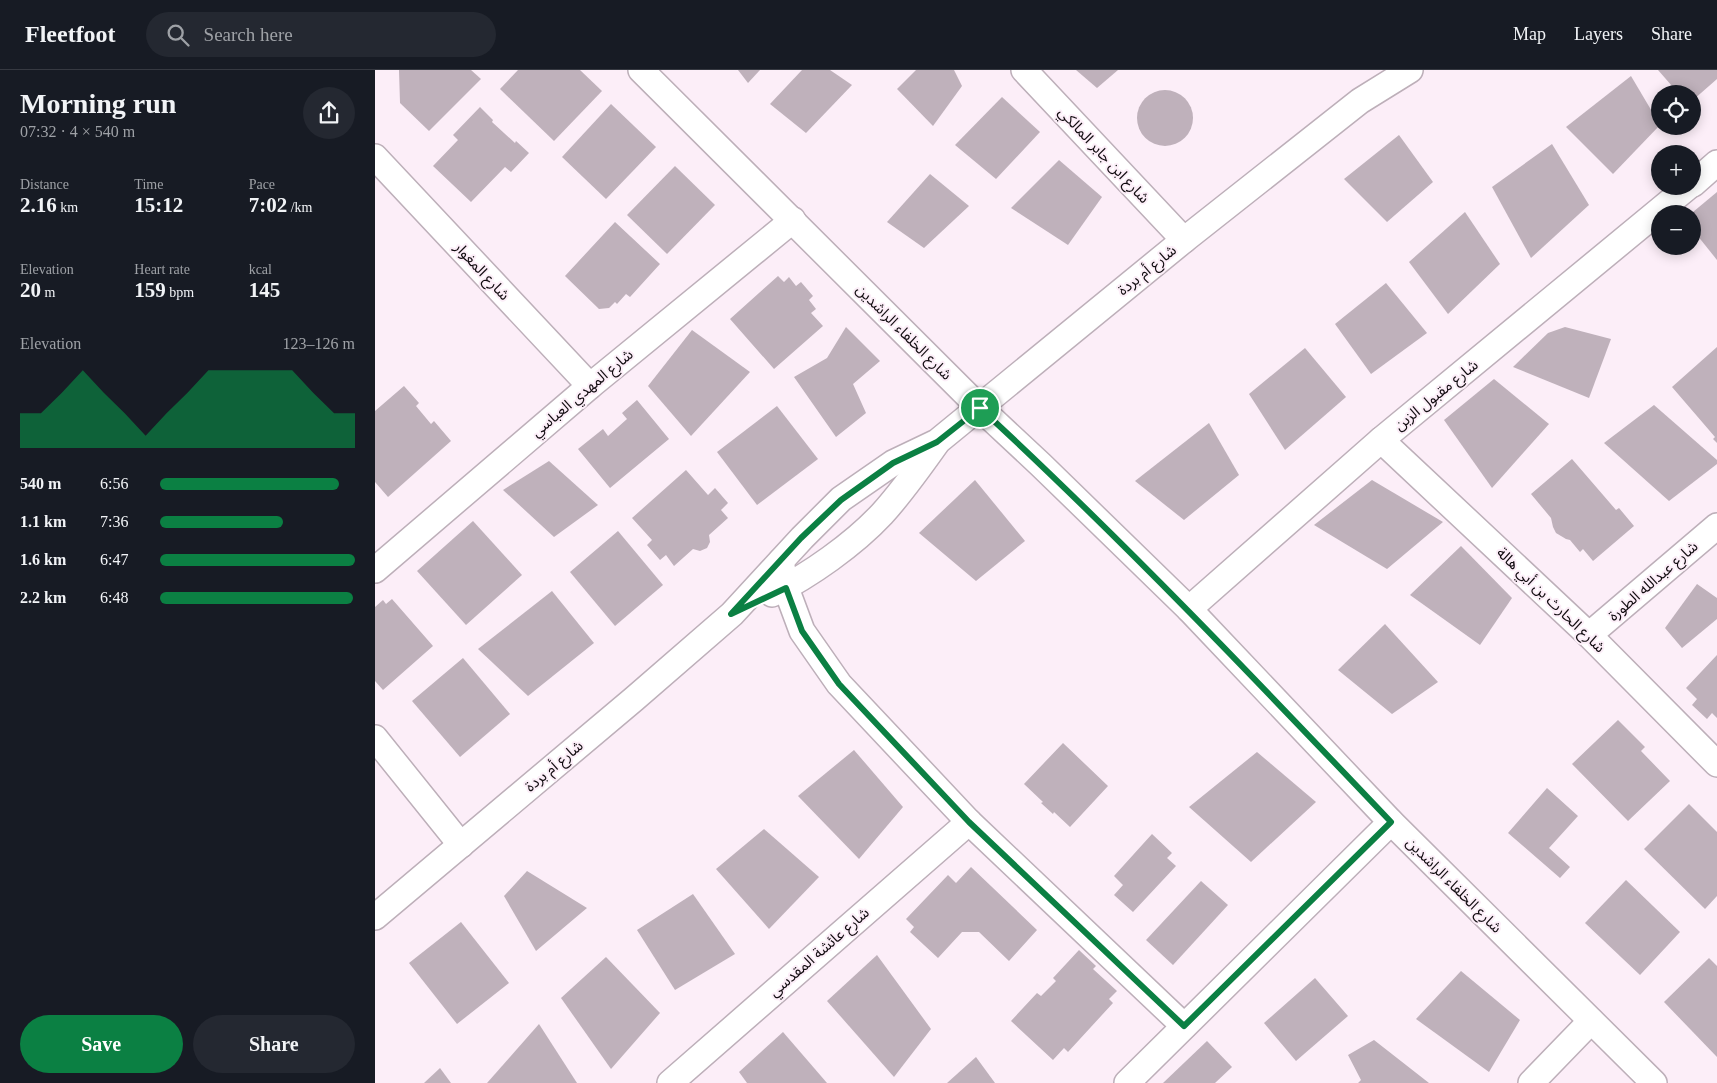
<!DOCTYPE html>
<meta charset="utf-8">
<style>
body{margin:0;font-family:"Times New Roman","Noto Sans Arabic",serif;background:#242831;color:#f1f3f6;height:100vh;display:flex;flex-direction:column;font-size:19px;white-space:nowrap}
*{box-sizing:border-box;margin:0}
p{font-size:16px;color:#9ea1a6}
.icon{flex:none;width:28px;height:28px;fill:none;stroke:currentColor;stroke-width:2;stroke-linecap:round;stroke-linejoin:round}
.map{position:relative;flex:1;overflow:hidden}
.details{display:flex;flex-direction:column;background:#171b24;width:375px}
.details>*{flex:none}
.controls{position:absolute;left:1276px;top:15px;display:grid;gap:10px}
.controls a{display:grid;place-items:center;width:50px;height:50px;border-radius:50%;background:#171b24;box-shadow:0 2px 12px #0003;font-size:25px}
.pin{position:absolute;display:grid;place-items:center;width:42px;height:42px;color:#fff;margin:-21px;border:2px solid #fff;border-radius:50%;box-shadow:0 1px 5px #0007}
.round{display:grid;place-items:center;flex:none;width:52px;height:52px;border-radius:26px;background:#242831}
.summary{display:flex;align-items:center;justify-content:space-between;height:85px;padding:0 20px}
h1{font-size:28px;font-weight:600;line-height:38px}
.metrics{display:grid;grid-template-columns:repeat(3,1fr);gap:8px;height:85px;padding:5px 20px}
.metrics div{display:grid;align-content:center}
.metrics b{font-size:21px;font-weight:600}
.metrics small{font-size:14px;font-weight:400}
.metrics p{font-size:14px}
.chart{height:140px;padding:10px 20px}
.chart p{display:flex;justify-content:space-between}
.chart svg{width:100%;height:90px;margin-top:5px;fill:#0b8043;opacity:.7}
.action{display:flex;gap:10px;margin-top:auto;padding:10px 20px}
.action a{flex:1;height:58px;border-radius:30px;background:#0b8043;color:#fff;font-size:20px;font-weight:600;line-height:58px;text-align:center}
.action a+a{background:#242831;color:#f1f3f6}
ul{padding:0 20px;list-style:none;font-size:16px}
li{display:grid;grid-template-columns:80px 60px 1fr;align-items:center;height:38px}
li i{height:12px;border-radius:6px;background:#0b8043}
header{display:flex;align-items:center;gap:30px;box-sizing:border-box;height:70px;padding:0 25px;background:#171b24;border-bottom:1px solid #363941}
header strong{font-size:24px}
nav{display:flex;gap:28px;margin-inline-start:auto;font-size:18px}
.search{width:350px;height:45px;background:#242831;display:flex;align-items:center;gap:12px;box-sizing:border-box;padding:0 18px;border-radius:28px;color:#9ea1a6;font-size:19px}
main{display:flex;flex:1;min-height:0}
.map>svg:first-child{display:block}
</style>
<header>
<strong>Fleetfoot</strong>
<div class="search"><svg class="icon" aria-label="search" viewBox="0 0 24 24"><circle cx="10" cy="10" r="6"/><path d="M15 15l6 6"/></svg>Search here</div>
<nav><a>Map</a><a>Layers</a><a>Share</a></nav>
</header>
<main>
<section class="details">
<div class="summary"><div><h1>Morning run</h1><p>07:32 · 4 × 540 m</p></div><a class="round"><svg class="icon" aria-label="share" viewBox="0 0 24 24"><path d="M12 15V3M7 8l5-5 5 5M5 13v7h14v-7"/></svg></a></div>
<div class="metrics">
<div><p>Distance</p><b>2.16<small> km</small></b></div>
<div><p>Time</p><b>15:12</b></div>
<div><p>Pace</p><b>7:02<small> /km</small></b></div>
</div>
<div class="metrics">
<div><p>Elevation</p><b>20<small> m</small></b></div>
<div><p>Heart rate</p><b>159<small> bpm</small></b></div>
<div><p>kcal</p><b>145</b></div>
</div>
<div class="chart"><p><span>Elevation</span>123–126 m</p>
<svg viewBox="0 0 160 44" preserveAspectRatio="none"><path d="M0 44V27L10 27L20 17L30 6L40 17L50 27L60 38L70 27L80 17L90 6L100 6L110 6L120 6L130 6L140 17L150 27L160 27V44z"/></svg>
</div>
<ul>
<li><b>540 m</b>6:56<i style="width:92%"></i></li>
<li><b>1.1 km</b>7:36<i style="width:63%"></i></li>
<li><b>1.6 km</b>6:47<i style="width:100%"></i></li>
<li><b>2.2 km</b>6:48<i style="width:99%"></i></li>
</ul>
<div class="action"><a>Save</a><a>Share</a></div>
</section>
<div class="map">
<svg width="1342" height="1013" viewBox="0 0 1342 1013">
<rect width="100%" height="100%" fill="#fceef8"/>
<!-- building -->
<g fill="#bfb1bb">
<path d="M24,0H96L106,9L54,61L25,33Z"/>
<path d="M143,0H205L227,21L179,71L125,19Z"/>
<path d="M363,0H385L373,13Z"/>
<path d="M427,0H455L477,15L431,63L395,34Z"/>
<path d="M541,0H579L587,16L558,56L522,19Z"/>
<path d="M701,0H743L722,18Z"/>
<path d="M1283,0H1342V9L1318,30V24H1304Z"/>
<path d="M1256,6L1285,55L1238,104L1191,57Z"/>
<circle cx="790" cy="48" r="28"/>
<path d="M627,27L665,62L621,109L580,75Z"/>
<path d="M236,34L281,77L231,129L187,87Z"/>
<path d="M105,37L118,50L117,52L140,73L141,71L154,83L136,102L130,97L96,132L58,96L83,70L78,65Z"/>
<path d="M1024,65L1058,112L1012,152L969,109Z"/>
<path d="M1177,74L1214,135L1156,188L1117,117Z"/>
<path d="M684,90L727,127L693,175L636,138Z"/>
<path d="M300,96L340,135L292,184L252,145Z"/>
<path d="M555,104L594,136L549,178L512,152Z"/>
<path d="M1342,122V190L1318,160V142Z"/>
<path d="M1090,142L1125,194L1073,244L1034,192Z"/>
<path d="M240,152L285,194L255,227L251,224L242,234L240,232L234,238L224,239L190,206Z"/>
<path d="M403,206L409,212L414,207L421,216L426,212L438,226L434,230L441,239L436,243L448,256L399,299L355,249Z"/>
<path d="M1011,213L1052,263L996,304L960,254Z"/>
<path d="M471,257L505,291L478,314L491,343L461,367L419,307L452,288Z"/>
<path d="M1190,257L1236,269L1214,328L1138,297L1173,263Z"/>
<path d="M317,260L375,302L316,366L273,316Z"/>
<path d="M1342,277V373L1338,369L1340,367L1297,317Z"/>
<path d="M930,278L971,327L910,380L874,324Z"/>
<path d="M1119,309L1174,354L1117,418L1069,350Z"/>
<path d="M29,316L44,333L41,336L56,354L59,351L76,371L13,427L0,412V341Z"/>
<path d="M262,330L294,369L235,418L203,379L228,359L233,366L252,349L247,343Z"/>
<path d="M1279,335L1342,390V394L1294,431L1229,373Z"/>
<path d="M402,336L443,389L382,435L342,382Z"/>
<path d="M834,353L864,405L809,450L760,411Z"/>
<path d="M1197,389L1241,440L1244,438L1259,456L1218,491L1208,479L1205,482L1195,470L1191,469L1181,463L1178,457L1176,448L1156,424Z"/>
<path d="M174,391L223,435L179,467L128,420Z"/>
<path d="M311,400L333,425L340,418L353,433L346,440L353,448L334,465L335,472L332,478L325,481L318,479L299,496L291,485L285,490L272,475L277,470L257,448Z"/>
<path d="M600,410L650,471L601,511L544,463Z"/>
<path d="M997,410L1068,452L1012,499L939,455Z"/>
<path d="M98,451L147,505L91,555L42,501Z"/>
<path d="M243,461L288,515L240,556L195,502Z"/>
<path d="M1086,476L1137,528L1105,575L1035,525Z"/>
<path d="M1322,514L1342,528V549L1307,578L1290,558Z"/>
<path d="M177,521L219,573L153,626L103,579Z"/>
<path d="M17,529L58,576L8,620L0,611V537L8,530L11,534Z"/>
<path d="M1010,554L1063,612L1017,644L963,600Z"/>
<path d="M1342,585V648L1337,643L1332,649L1317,635L1322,629L1311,618Z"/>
<path d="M88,588L135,644L85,687L37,631Z"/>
<path d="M1243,650L1270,677L1266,681L1295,711L1253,751L1197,694Z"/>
<path d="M688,673L733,716L695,757L679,742L678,744L666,733L668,732L649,714Z"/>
<path d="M479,680L528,737L484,789L423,726Z"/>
<path d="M882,682L941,732L876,792L814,737Z"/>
<path d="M1172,718L1203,746L1174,778L1195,797L1185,808L1133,763Z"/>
<path d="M1314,734L1342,762V826L1330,839L1269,779Z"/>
<path d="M389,759L444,807L394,859L341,799Z"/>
<path d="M777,764L797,783L792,788L801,796L758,842L739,825L748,815L739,806Z"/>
<path d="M596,797L662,860L634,891L604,862H587L563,888L535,862L539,857L531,849L573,805L581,813Z"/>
<path d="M152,801L212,838L161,881L129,826Z"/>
<path d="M1251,810L1305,862L1265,905L1210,853Z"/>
<path d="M826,811L853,835L798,895L771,870Z"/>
<path d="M318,824L360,884L300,920L262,860Z"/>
<path d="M86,852L134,913L82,954L34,893Z"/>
<path d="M704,880L721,896L718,899L742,921L734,929L738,933L693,982L689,978L678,990L636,951L662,923L666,926L681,911L678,908Z"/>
<path d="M502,885L556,959L519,1007L452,931Z"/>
<path d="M231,887L285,943L236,999L186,928Z"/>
<path d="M1334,888L1342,896V987L1289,932Z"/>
<path d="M1086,901L1145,950L1114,1002L1041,949Z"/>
<path d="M940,908L973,946L921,991L889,953Z"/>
<path d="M164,954L202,1013H112Z"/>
<path d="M408,962L452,1013H372L364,1002Z"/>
<path d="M999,970L1054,1013H983L986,1010L973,985Z"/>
<path d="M832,971L857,997L840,1013H788Z"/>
<path d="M601,987L620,1013H572Z"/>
<path d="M65,998L76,1013H49Z"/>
</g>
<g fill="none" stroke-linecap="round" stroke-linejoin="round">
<defs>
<g id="street">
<path d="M266,0L605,338L666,395L814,539L1016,752L1279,1013"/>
<path d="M649,0L809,170"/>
<path d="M0,87L215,316"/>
<path d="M1318,114L1342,93"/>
<path d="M1006,370L1214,565L1342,694"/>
<path d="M406,491L411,518L427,561L464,614L594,752L809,956"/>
<path d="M0,500L215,316L418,150"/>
<path d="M397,524C434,506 479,474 507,444C527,422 544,398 561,374"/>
<path d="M814,539L1006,370L1314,116"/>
<path d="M1214,565L1342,456"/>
<path d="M0,668L86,775"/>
<path d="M0,847L259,629L357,544L427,468L466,429L518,393L562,372L809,170L985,31L1035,0"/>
<path d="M295,1013L594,752"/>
<path d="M752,1013L1016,752"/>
<path d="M1156,1013L1216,951"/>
</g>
</defs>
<!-- street casing -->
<use href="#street" stroke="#bdafb9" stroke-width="28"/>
<!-- street -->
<use href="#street" stroke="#fff" stroke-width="25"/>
</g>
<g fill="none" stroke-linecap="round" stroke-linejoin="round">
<defs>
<path id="route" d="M605,338C748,470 882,611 1016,752L809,956L594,752L464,614L427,561L411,518L356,544L426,468L466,430L518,393L562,372Z"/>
</defs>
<!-- route casing -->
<use href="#route" stroke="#fff" stroke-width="10"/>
<!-- route -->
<use href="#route" stroke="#0b8043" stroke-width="6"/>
</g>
<g text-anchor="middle" stroke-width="4" stroke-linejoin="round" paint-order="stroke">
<!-- street labels -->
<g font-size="15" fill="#100b0f" stroke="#fceef8">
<text transform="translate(729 85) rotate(47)" y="5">شارع ابن جابر المالكي</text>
<text transform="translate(772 200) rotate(-39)" y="5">شارع أم بردة</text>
<text transform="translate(107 201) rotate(47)" y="5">شارع المغوار</text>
<text transform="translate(529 262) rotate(45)" y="5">شارع الخلفاء الراشدين</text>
<text transform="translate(207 323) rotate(-40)" y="5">شارع المهدي العباسي</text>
<text transform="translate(1061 325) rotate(-39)" y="5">شارع مقبول الزبن</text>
<text transform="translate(1278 511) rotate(-41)" y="5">شارع عبدالله الطورة</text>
<text transform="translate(1176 530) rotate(44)" y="5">شارع الحارث بن أبي هالة</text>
<text transform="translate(179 696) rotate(-40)" y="5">شارع أم بردة</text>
<text transform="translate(1079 815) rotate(45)" y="5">شارع الخلفاء الراشدين</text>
<text transform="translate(444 882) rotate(-41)" y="5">شارع عائشة المقدسي</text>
</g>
</g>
</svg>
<div class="controls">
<a><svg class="icon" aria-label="locate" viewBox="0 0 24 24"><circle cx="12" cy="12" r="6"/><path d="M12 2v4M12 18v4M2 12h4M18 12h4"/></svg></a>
<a>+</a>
<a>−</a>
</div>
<div class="pin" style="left:605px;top:338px;background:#1e9e55"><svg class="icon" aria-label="arrive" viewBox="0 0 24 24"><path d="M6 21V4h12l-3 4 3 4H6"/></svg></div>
</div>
</main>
